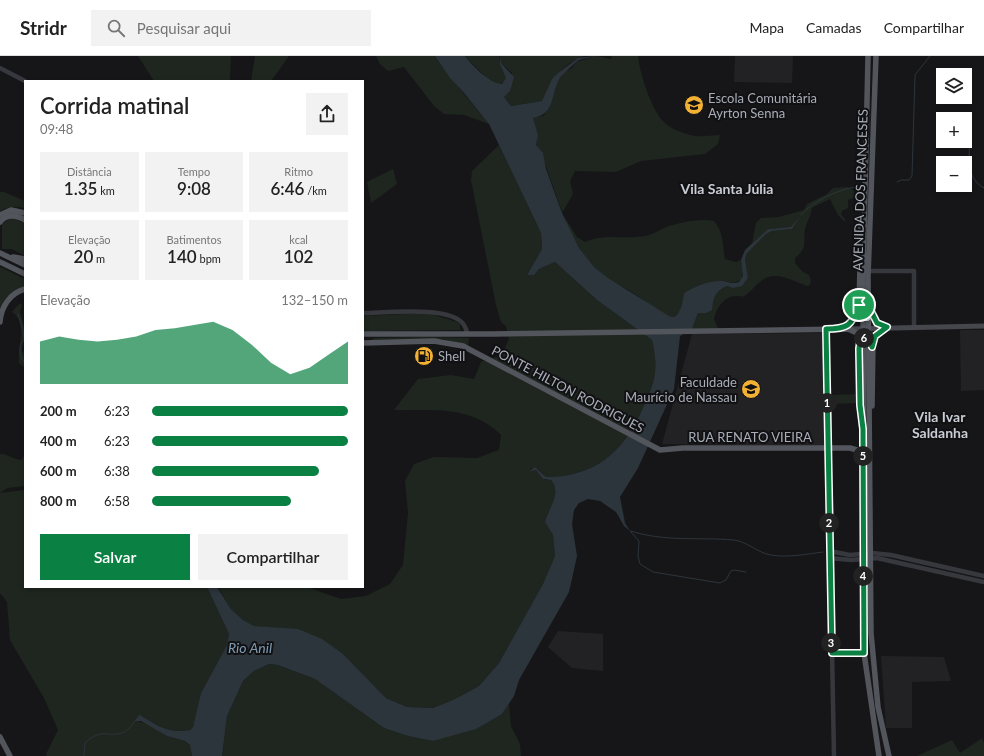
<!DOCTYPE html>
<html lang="pt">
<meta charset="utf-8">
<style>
body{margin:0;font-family:Lato,sans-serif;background:#f2f2f2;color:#222;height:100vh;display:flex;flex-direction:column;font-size:15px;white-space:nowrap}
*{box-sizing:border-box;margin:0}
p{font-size:13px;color:#767676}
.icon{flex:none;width:22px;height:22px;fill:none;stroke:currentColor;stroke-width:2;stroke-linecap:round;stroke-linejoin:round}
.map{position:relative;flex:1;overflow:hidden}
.drawer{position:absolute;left:24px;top:24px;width:340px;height:508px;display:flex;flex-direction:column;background:#fff;border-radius:0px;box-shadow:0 2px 6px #0003}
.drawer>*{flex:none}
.fabs{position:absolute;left:936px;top:12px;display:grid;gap:8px}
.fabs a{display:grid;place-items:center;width:36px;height:36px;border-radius:0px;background:#fff;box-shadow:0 2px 6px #0003;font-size:20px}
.pin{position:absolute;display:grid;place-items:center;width:34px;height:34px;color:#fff;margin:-17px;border:2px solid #fff;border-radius:50%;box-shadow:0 1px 4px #0007}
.km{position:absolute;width:20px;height:20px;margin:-10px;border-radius:50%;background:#222;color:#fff;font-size:11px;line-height:20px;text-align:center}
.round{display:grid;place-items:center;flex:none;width:42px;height:42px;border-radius:0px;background:#f2f2f2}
.summary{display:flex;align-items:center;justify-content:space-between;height:68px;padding:0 16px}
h1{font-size:22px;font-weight:600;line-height:30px}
.stats{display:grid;grid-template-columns:repeat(3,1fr);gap:6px;height:68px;padding:4px 16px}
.stats div{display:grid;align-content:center;border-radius:0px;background:#f2f2f2;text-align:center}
.stats b{font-size:17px;font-weight:600}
.stats small{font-size:11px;font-weight:400}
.stats p{font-size:11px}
.chart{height:112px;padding:8px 16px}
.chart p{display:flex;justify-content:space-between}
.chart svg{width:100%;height:72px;margin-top:4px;fill:#0b8043;opacity:.7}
.button{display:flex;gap:8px;margin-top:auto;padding:8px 16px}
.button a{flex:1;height:46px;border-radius:0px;background:#0b8043;color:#fff;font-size:16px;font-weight:600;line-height:46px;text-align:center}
.button a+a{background:#f2f2f2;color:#222}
ul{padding:0 16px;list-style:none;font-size:13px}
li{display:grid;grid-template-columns:64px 48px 1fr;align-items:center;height:30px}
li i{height:10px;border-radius:5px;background:#0b8043}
header{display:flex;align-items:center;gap:24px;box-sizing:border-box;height:56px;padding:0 20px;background:#fff;border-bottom:1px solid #e0e0e0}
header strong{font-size:19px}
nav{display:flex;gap:22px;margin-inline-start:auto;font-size:14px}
.search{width:280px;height:36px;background:#f2f2f2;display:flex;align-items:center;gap:10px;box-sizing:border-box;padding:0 14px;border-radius:0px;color:#767676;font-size:15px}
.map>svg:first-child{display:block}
</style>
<header>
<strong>Stridr</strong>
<div class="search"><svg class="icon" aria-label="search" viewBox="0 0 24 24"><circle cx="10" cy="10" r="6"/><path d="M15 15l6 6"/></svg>Pesquisar aqui</div>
<nav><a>Mapa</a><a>Camadas</a><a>Compartilhar</a></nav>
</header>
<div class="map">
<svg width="984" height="700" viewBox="0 0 984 700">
<rect width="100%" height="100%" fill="#161618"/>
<!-- built -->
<g fill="#222225">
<path d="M735,0H793L792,27L734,26Z"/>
<path d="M960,274H984V334L961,335Z"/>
<path d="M824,277L825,390L662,388L692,278Z"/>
<path d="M558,575L603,578V615L572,612L548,591Z"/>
<path d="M881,600L944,601L951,625L912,626V672H886Z"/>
</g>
<!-- green -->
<g fill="#1e261f">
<path d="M138,0H231L230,25H154Z"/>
<path d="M255,0H289L271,25H251Z"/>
<path d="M376,0H435C451,25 471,45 489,68L464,59L444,58L434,50L404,11L388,15L380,8Z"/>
<path d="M465,0H499L506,19V25C494,34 487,21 479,14C474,9 469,5 465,0Z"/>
<path d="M500,0H582L584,1C572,2 554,19 549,30C546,35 546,41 542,45L511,50L504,41L510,35L512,17L501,7Z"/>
<path d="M596,0L611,3L612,0H638C640,18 652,57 666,68C673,74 686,78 695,80C703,81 712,79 720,79L718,88L705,98L641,105L616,116L575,115L570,125L573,138L562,157L577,181L585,186C608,176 626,185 649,179C656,177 662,172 669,170C683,166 700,162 714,165C725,180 722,187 725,203L736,206L741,204L743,215L742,223C734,229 729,225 721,225C707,226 696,230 684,237L680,255L674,261C659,258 647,246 635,238C626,232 617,228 608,223C577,201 565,165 553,130C547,116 545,101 536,89L537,84L533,61L543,60L550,51L557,28L563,17L572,12L576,6Z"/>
<path d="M499,89L541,177L542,193L527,219H534L539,213L555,206L597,244L652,284C659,315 655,326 642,354C623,397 594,421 546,421L538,413L531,412L530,414H536L545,424H551C562,437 549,451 545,466L553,479L555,500L543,528L499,607L479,630L455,643L433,652L407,651L386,642L343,598L273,572L254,570L243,564L231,553L218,531H307L341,543L366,540L390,528L403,509L408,457L405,425L414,408L434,401L477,402L499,394L501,379C471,349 433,355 394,354L418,323L451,319L474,323L481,306L502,299L509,283L506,270L501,266L496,249L471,124L472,115Z"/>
<path d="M393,113L397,128L371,147L367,126Z"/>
<path d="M848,131L853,134L856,141L848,144V152L842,155L841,158L846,164L844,165L838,159L830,143L812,152C811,159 807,166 805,173C803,187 808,192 795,202V207L803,216L809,219L811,225L810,229L807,230C799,227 783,219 775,220C762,220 756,231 747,238C743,242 741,240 736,240C724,240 716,253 714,263L718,273H692L698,257L711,254C713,242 715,235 727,230C737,233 742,231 748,222L745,203L747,196L766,178L772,175L792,173L800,159L792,171L768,173L752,188L756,167L761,162L779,161L804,154L807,148L827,138L833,132Z"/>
<path d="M0,136H4L25,145V153C17,149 6,151 0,156Z"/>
<path d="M11,162L25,167V200L12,193H2V168Z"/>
<path d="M0,211L25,223V231L6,242L0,254Z"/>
<path d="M20,247L22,249L20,256C26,273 25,278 22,294L25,300V312L19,307C17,292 28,266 12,256Z"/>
<path d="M427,257L457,266L460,268V274L363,275V260Z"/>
<path d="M425,281L469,282L468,290L443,283L372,285L373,282Z"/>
<path d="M857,338L858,347L830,348V339Z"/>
<path d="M0,398C8,398 13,403 21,404L25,399V430L7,432L0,437L25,434V531H207L229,578L227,589L201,637L193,671L190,674C170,678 157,670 140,659L134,664L150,669L167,680L185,685L190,689L192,700H47L46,698L58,674L44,642L10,584L7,546L0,537Z"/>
<path d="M269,608L278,609L315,623L384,672L408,680L433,685L502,658L509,648L511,670L520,688L521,700H222L227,660L243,625L254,615Z"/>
<path d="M982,682L984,687V700H917L952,684L960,697Z"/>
</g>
<!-- water -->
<path fill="#2c353c" d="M435,0H465C472,9 490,28 502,28L506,22L500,8V0L501,7L514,21L510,35L504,41L511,50L542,45L552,23L558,17L578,2L596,0C589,2 580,2 575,7C573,9 561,20 560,22C550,39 556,58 533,62L538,79L536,89L543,97L546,113L562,157L579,192L594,211L608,222L669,260L674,261C682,256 682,246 684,237C695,230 710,224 723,225C729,226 733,228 739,226L743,220L741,204L745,194L768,173L791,171L801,159L792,173L772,175L766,178L747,197L745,203L748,222L742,230L733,232L727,230C715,235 713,242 712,254L706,257H698L692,273L680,280L674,333L638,412L620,441L625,467L630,475L624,470L616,456L600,445L588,443L579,447L574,454L572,468L577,500L569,536L519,624L514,640L502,658L476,673L433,685L408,680L384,672L315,623L278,609L269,608L254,615L243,625L227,660L222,700H192L190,689L185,685L167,680L141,665H134L140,659C157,670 170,678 190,674L193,671L201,637L227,589L229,578L207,531H217L231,553L243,564L254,570L298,573L322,583L343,598L386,642L407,651L433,652L455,643L479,630L499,607L543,528L555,500L553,479L545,466C549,451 562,437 551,424L543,423L536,414L529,415L535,411L546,421C594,421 623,397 642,354C655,326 659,315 652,284L597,244L555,206L539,213L534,219H527L542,193L541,177L489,68L464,37L450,22Z"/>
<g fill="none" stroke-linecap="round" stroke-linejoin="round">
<!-- stream -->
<g stroke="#2c353c" stroke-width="1">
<path d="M964,62L968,63L970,70C972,91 961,120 984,132"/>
<path d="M897,126L901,124H909L912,120L915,19L930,0"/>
<path d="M801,159C811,146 841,132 857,131"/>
<path d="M18,258L23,274L24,284C17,291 20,300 25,308"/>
<path d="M630,475L639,485L638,500L640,508L653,516L720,527L726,524L731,515L734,514L746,516"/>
<path d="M631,475C664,486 699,481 734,484C748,486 758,497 771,499C787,502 807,498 823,496"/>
<path d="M84,700L85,687C103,670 110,683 124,676C130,673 135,664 140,659"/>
</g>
<!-- tertiary -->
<g stroke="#37383d" stroke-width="4.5">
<path d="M0,12L25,25"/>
<path d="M872,215H914V271"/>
<path d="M363,257C385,257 451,249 464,269C466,272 467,275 467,278"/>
<path d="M826,273L834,700"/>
<path d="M829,495L850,499L872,497L891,499L984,520"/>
<path d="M829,502L851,504L877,502L984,526"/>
<path d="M832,597H864"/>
</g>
<!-- secondary -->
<path stroke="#45474d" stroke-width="5" d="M848,273L984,270"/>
<!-- primary -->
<g stroke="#53555c" stroke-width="5.5">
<path d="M868,0L863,225L864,597L879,700"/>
<path d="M876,0L868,221L871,577L878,651L889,700"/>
<path d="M0,159L11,154L25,157"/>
<path d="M861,161L859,255L860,259L865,261"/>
<path d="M0,166C7,157 16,159 25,164"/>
<path d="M0,197L25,209"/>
<path d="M13,201L25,203"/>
<path d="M0,206L25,218"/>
<path d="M871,253L875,265L887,271"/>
<path d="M0,266C1,251 10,237 25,233"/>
<path d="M842,272L852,266L857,253"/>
<path d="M363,278H492L848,273L868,282L872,291"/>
<path d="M363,287L434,285L463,290L660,394L683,392H850L857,394L862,401"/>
<path d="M859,330V293L861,285"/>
<path d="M872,350L873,285L877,278L887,271"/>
<path d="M0,681L10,700"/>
</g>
</g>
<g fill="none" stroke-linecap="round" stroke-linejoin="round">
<defs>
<path id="route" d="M859,249V257L862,260L867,261L871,255L877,267L887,271L875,280L872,291L869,284L866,282L860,285L859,293L860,349L863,373L864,597H832L826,273C847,273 852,270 859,249Z"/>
</defs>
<!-- route casing -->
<use href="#route" stroke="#fff" stroke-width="8"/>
<!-- route -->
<use href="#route" stroke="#0b8043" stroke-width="5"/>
</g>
<!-- icons -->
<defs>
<symbol id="school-disc" viewBox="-11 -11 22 22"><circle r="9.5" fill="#f2b134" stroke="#111113"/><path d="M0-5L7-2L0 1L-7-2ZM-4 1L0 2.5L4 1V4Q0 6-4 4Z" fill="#111"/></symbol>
<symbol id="fuel-disc" viewBox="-11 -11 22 22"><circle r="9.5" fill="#f2b134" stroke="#111113"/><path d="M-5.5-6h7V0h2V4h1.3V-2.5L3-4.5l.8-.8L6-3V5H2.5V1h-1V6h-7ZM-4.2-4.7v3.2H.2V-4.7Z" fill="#111"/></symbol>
<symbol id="university-disc" viewBox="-11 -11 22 22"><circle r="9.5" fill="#f2b134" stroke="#111113"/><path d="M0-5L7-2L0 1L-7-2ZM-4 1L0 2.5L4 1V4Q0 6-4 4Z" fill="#111"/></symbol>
</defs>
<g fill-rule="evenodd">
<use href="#school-disc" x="683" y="38" width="22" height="22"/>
<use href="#fuel-disc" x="413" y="289" width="22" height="22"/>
<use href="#university-disc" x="740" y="322" width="22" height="22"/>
</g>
<g text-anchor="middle" stroke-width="4" stroke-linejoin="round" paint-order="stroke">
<!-- poi labels -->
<g font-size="13" fill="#a8adb8" stroke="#111113" text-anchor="start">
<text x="708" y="47">Escola Comunitária<tspan x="708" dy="15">Ayrton Senna</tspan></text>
<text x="438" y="305">Shell</text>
<text x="737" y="331" text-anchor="end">Faculdade<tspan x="737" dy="15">Maurício de Nassau</tspan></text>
</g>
<!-- street labels -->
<g font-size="13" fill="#a8adb8" stroke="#111113">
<text transform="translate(860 134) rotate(-88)" y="5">AVENIDA DOS FRANCESES</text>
<text transform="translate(568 333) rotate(28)" y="5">PONTE HILTON RODRIGUES</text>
<text x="750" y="386">RUA RENATO VIEIRA</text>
</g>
<!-- neighbourhood labels -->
<g font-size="14" font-weight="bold" fill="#c9ccd4" stroke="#111113">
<text x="727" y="138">Vila Santa Júlia</text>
<text x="940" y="366">Vila Ivar<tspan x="940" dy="16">Saldanha</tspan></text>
</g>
<!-- water labels -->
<g font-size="14" font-style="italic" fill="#7f9bb3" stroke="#111113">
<text x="250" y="597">Rio Anil</text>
</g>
</g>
</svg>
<div class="fabs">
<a><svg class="icon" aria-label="layers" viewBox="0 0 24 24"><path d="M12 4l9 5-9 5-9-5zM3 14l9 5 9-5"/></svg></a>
<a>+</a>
<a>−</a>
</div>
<div class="pin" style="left:859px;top:249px;background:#1e9e55"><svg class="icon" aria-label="arrive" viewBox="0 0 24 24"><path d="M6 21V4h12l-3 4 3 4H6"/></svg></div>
<b class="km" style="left:827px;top:347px">1</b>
<b class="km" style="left:829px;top:467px">2</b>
<b class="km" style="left:831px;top:587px">3</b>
<b class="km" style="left:863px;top:520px">4</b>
<b class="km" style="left:863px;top:400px">5</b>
<b class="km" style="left:864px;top:282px">6</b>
<section class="drawer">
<div class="summary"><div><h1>Corrida matinal</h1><p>09:48</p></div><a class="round"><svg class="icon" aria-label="share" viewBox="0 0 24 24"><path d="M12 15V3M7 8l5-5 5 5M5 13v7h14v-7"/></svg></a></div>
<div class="stats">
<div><p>Distância</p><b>1.35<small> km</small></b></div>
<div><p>Tempo</p><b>9:08</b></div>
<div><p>Ritmo</p><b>6:46<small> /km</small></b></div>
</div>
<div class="stats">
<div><p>Elevação</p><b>20<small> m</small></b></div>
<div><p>Batimentos</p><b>140<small> bpm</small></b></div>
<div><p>kcal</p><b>102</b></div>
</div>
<div class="chart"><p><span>Elevação</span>132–150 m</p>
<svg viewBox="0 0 160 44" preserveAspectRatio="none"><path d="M0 44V18L10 15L20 17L30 18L40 17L50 15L60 11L70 10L80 8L90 6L100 11L110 20L120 31L130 38L140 34L150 26L160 18V44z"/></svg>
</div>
<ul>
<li><b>200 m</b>6:23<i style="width:100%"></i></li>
<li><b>400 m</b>6:23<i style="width:100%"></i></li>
<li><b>600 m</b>6:38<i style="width:85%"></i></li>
<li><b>800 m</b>6:58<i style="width:71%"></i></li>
</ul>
<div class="button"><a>Salvar</a><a>Compartilhar</a></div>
</section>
</div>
